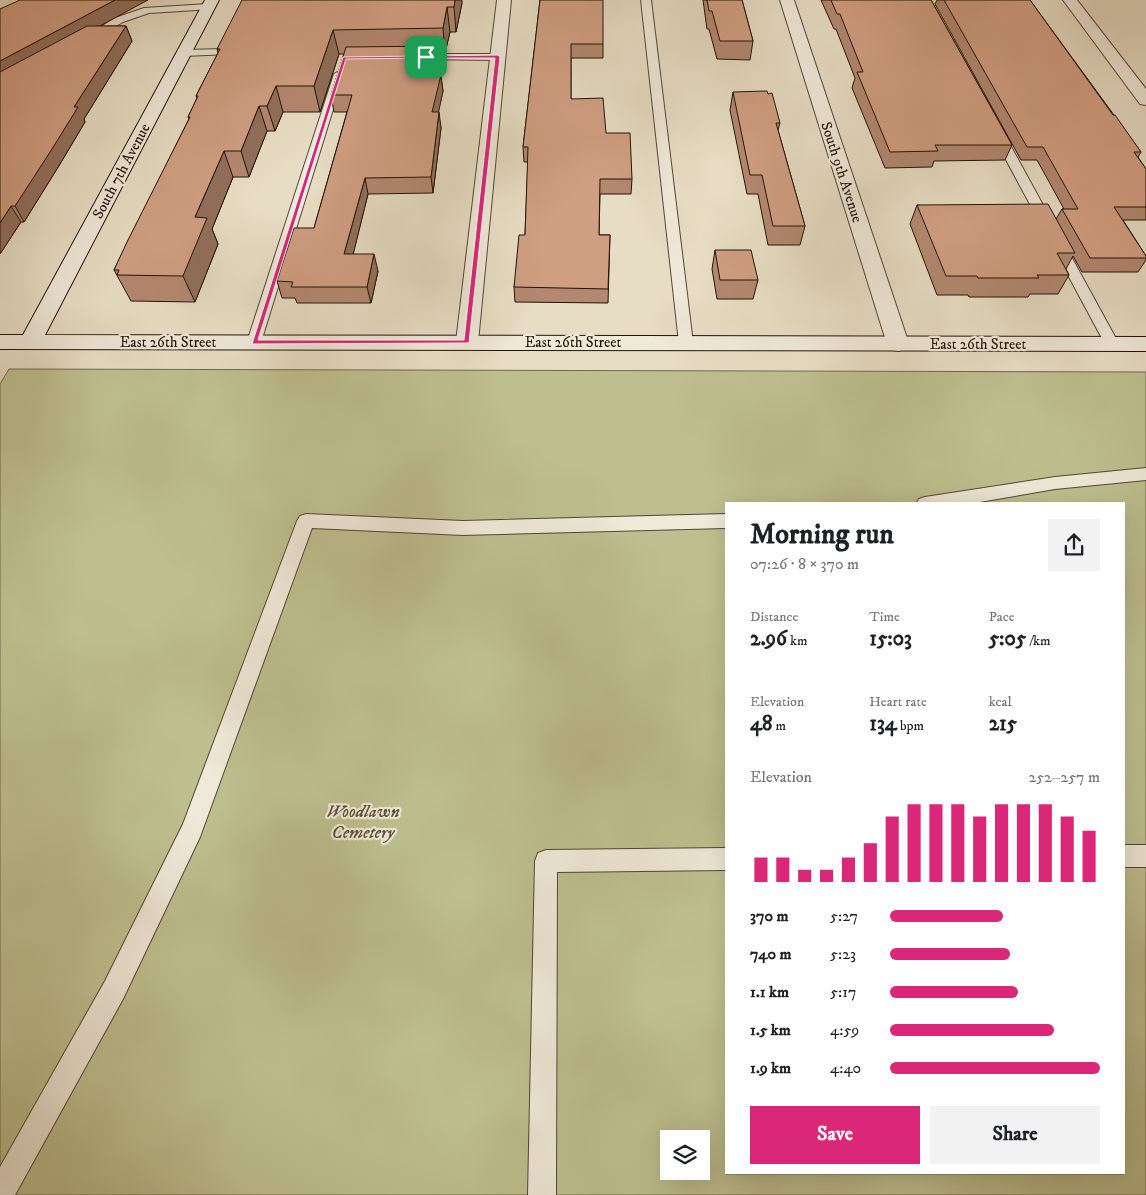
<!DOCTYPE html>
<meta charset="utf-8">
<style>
body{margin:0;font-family:"IM FELL DW Pica",serif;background:#f2f2f2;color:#202124;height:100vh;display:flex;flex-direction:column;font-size:19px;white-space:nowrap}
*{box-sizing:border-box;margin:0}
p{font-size:16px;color:#757577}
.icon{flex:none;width:28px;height:28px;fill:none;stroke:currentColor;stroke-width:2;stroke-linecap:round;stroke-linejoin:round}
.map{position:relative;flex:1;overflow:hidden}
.details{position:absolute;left:725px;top:502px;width:400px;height:672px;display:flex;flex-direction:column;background:#fff;border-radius:0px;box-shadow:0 5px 20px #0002}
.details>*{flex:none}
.buttons{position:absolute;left:660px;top:1130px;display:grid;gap:10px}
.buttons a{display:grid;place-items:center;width:50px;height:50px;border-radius:0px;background:#fff;box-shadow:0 5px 20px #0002;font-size:25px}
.pin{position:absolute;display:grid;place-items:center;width:42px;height:42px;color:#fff;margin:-21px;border-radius:10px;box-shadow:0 2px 8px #0006}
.round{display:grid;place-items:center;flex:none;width:52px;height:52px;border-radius:0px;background:#f2f2f2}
.summary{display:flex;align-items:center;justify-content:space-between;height:85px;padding:0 25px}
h1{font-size:28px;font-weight:700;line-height:38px}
.stats{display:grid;grid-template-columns:repeat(3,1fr);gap:8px;height:85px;padding:5px 25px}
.stats div{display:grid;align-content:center}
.stats b{font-size:21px;font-weight:700}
.stats small{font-size:14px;font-weight:400}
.stats p{font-size:14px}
.chart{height:140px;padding:10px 25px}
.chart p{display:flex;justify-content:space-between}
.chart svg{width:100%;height:90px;margin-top:5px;stroke:#db2777;stroke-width:6}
.button{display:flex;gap:10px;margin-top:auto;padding:10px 25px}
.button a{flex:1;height:58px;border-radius:0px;background:#db2777;color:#fff;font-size:20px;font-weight:700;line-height:58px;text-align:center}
.button a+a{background:#f2f2f2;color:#202124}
ul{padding:0 25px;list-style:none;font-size:16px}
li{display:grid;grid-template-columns:80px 60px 1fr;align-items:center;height:38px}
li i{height:12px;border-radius:6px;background:#db2777}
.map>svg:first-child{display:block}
</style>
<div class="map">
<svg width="1146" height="1195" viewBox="0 0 1146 1195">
<rect width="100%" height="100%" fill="#e7ddc4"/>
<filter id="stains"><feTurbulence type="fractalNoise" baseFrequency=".004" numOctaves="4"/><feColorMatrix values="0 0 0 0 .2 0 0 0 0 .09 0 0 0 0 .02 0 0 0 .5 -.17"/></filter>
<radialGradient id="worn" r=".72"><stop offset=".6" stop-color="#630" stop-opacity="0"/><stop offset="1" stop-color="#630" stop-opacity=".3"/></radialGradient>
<!-- green -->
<path fill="#bebf8f" stroke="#706a4a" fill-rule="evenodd" d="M9,369L1146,372V1195H0V384ZM726,504H1124V1174H726ZM669,1139H701V1171H669Z"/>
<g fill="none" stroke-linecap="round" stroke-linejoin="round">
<defs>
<g id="lane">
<path d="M641,0H651L693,343L691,347H681L679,343Z"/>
<path d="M208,4L213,7L212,9L149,13L123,22L90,41L86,42L81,39L115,18L144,8Z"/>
<path d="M235,36L240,39L230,54L184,56L179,53L184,50L224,49L231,37Z"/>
<path d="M418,54H498L503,57L498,60L414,59L413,57Z"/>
<path d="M339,71L344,74L261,342L259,346H249L247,342L334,74Z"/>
<path d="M996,126L1002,130L1119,344L1117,348H1107L1105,344L990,130Z"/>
<path d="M1146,468V480L1055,489L968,504H916L919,499L925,497L1055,477Z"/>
<path d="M306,514L463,521L726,514V528L463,535L312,528L200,837L123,999L15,1195H0V1167L105,981L183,824L297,521L300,516Z"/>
<rect x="1124" y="845" width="22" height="22"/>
<path d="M726,848V870L557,872L556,1195H528L535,861L538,853L546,850Z"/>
</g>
<g id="street">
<path d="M497,0H511L478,342L475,347L467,349L459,347L456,342Z"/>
<path d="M780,0H794L909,344L906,349L898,351L890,349L887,344Z"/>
<path d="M1063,0H1077L1146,89V105L1140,104Z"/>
</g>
<path id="secondary" d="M205,0H219L45,335L1146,337V351L0,349V335H23Z"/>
</defs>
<!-- lane casing -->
<use href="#lane" stroke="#524635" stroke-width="2"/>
<!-- street casing -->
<use href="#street" stroke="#524635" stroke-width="2"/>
<!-- secondary casing -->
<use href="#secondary" stroke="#211405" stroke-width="2"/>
<!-- lane -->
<use href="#lane" fill="#efe9d9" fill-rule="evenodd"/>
<!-- street -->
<use href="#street" fill="#efe9d9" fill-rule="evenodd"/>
<!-- secondary -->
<use href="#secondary" fill="#efe9d9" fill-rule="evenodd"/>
</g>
<!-- wall -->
<g fill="#b38870" stroke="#211405">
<path d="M540,0L603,44V58H571V99L606,133L632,179L631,194H600L599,235H610L608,303L515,302L514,287L525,235L528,162H524L523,147Z"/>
<path d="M703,0H742L753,41L750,60L717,59L709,29H707Z"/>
<path d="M821,0H931L1012,145L1005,160L934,161L932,167L885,168L852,88L855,78L836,29H834Z"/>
<path d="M937,0H1030L1141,152L1138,157L1146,169V220H1123L1146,256V260L1138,272H1082L1073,256L1066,269L1069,275L1058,294H1030L1028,297H969L968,295H937L910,224L917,205L1056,219L1062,209H1064L1037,160H1021L935,4Z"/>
<path d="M462,3L456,32H450L445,53H443L444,62L441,77L443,91L438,112L441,128L433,193L368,194L353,254L378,271L371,303H297L295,298H282L277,281L314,228L347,112H334L331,95L344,54H339L320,112H283L275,131H267L249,177H233L212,229L218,244L195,302L131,301L114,270L189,119L188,117L197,98L196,96L218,53L217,49Z"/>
<path d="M0,9L99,26H126L132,41L84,119L85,122L60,164L24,222H21L0,254Z"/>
<path d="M733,92L780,123L778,130L805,226L800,245H768L758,194H747L730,110Z"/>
<path d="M715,250L758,280L753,299H717L712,269Z"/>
</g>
<!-- shaded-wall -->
<g fill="#926f5b" stroke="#211405">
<path d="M115,0H148L0,80V61Z"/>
<path d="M455,0H462V3L456,32L454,7Z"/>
<path d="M447,7L450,32L445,53L443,28Z"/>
<path d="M126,26L132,41L84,119L85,122L60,164L24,222L15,206L74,107Z"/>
<path d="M333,30L339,54L320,112L314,86Z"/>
<path d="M442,46L444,62L441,77L443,91L435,129L432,112L437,75Z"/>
<path d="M276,86L283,112L275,131L267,106Z"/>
<path d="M259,106L267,131L249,177L241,151Z"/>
<path d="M439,112L441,128L433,193L431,177Z"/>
<path d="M224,151L233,177L212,229L218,244L195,302L183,276L195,217Z"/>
<path d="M365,178L368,194L349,271L344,254Z"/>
<path d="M11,206L21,222L0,254V223Z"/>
<path d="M374,254L378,271L371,303L367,287Z"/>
</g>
<!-- building -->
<g fill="#d09e82" stroke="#211405">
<path d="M20,0H115L0,61V9Z"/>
<path d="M242,0H455L454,7H447L443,28L333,30L314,86H276L267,106H259L241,151H224L195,217L207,218L183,276L117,275L119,270H114L127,242L190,117H188L198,96H196L220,49H217Z"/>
<path d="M540,0H603V44H571V99L603,98L606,133H630L632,179H600L599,235H610L608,289L514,287L519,235H525L528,147H523Z"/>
<path d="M707,0H742L753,41H720L712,11H709Z"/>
<path d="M831,0H931L1012,145H935L938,151L890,152L857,72H863L840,14H837Z"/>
<path d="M944,0H1030L1113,115H1115L1141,152H1134L1146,169V207H1114L1146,256V258H1090L1062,209H1078L1043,147H1027Z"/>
<path d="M87,26H126L74,107H78L52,149L15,206H11L0,223V72Z"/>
<path d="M442,46L437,75H441L432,112H439L431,177L365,178L344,254H374L367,287H291L293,282L277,281L294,228H314L352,95H331L346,47Z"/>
<path d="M767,91L768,94L772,93L780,123H776L805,226H773L762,175H750L733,92Z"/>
<path d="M1048,204L1075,253H1057L1069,275H1037L1039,278H978L977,276H946L917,205Z"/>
<path d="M715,250H751L758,280H720Z"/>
</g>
<!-- route -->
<path fill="#db2777" stroke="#fff" fill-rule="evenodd" d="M498,55L500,57L469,343L252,344L343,57ZM426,58H495L464,340H258L346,59Z"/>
<g text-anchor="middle" stroke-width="4.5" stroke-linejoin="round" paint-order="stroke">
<!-- far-street labels -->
<g font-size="15" fill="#211405" stroke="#efe9d9">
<text transform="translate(121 171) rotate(-62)" y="5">South 7th Avenue</text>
<text transform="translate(842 172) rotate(72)" y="5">South 9th Avenue</text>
<text x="168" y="347">East 26th Street</text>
<text x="573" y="347">East 26th Street</text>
<text x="978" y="349">East 26th Street</text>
</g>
<!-- park labels -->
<g font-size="18" font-style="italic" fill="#585035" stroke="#efe9d9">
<text x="363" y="817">Woodlawn<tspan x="363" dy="21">Cemetery</tspan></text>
</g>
</g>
<rect width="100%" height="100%" filter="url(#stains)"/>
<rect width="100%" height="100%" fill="url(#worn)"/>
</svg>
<div class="buttons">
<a><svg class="icon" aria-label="layers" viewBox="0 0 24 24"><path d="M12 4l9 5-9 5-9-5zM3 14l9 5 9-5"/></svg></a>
</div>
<div class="pin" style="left:426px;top:57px;background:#1e9e55"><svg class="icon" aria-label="arrive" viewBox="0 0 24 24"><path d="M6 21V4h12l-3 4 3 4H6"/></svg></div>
<section class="details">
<div class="summary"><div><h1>Morning run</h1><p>07:26 · 8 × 370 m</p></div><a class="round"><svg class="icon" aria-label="share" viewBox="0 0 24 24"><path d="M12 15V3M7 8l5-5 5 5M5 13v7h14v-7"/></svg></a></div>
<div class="stats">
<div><p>Distance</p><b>2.96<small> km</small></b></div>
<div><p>Time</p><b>15:03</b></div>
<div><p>Pace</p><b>5:05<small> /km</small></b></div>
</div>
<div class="stats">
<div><p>Elevation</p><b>48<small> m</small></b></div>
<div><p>Heart rate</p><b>134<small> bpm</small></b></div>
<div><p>kcal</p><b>215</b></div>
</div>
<div class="chart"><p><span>Elevation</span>252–257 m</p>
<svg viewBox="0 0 160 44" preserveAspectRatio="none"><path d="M5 44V32M15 44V32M25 44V38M35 44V38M45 44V32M55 44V25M65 44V12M75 44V6M85 44V6M95 44V6M105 44V12M115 44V6M125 44V6M135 44V6M145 44V12M155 44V19"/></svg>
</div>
<ul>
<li><b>370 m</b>5:27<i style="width:54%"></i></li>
<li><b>740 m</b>5:23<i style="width:57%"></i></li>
<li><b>1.1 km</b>5:17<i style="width:61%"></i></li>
<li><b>1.5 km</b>4:59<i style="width:78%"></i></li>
<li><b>1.9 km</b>4:40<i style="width:100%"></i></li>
</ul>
<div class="button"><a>Save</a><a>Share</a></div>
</section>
</div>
